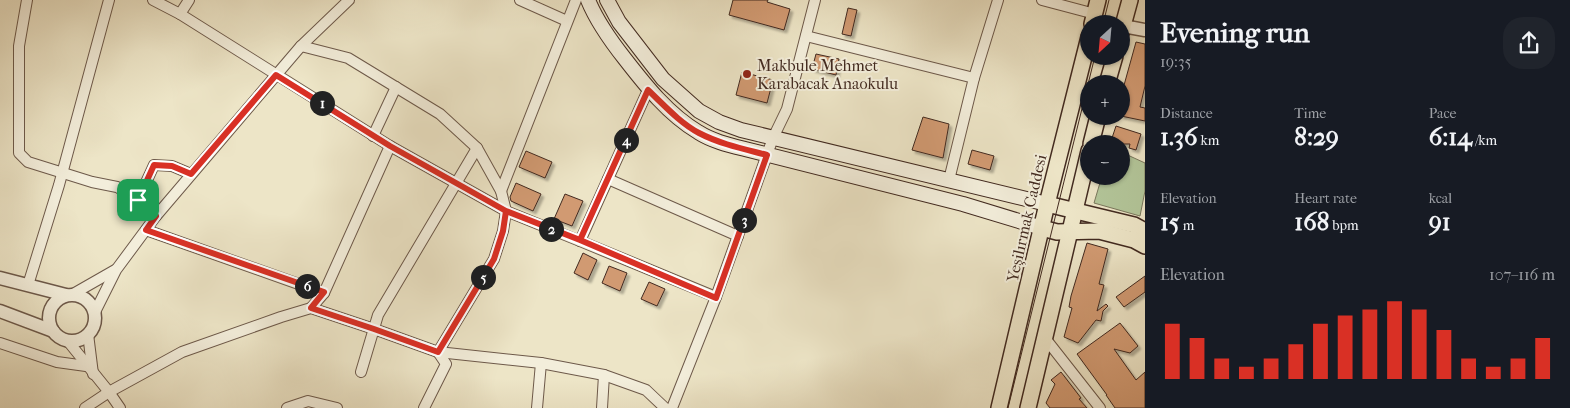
<!DOCTYPE html>
<meta charset="utf-8">
<style>
body{margin:0;font-family:"IM FELL French Canon",serif;background:#20242c;color:#f1f3f6;height:100vh;display:flex;flex-direction:column;font-size:19px;white-space:nowrap}
*{box-sizing:border-box;margin:0}
p{font-size:16px;color:#9ea1a6}
.icon{flex:none;width:28px;height:28px;fill:none;stroke:currentColor;stroke-width:2;stroke-linecap:round;stroke-linejoin:round}
.map{position:relative;flex:1;overflow:hidden}
.sheet{display:flex;flex-direction:column;background:#171b24;width:425px}
.sheet>*{flex:none}
.needle{width:32px;rotate:206deg}
.controls{position:absolute;left:1080px;top:15px;display:grid;gap:10px}
.controls a{display:grid;place-items:center;width:50px;height:50px;border-radius:50%;background:#171b24;box-shadow:0 1px 4px #0004;font-size:25px}
.pin{position:absolute;display:grid;place-items:center;width:42px;height:42px;color:#fff;margin:-21px;border-radius:10px;box-shadow:0 2px 8px #0006}
.km{position:absolute;width:25px;height:25px;margin:-12px;border-radius:50%;background:#222;color:#fff;font-size:14px;line-height:25px;text-align:center}
.round{display:grid;place-items:center;flex:none;width:52px;height:52px;border-radius:20px;background:#20242c}
.head{display:flex;align-items:center;justify-content:space-between;height:85px;padding:0 15px}
h1{font-size:28px;font-weight:700;line-height:38px}
.stats{display:grid;grid-template-columns:repeat(3,1fr);gap:8px;height:85px;padding:5px 15px}
.stats div{display:grid;align-content:center}
.stats b{font-size:25px;font-weight:700}
.stats small{font-size:14px;font-weight:400}
.stats p{font-size:14px}
.chart{height:140px;padding:10px 15px}
.chart p{display:flex;justify-content:space-between}
.chart svg{width:100%;height:90px;margin-top:5px;stroke:#d93025;stroke-width:6}
main{display:flex;flex:1;min-height:0}
.map>svg:first-child{display:block}
</style>
<main>
<div class="map">
<svg width="1145" height="408" viewBox="0 0 1145 408">
<defs>
<filter id="shadow"><feDropShadow dx="3" dy="3" stdDeviation="1" flood-color="#0004"/></filter>
</defs>
<rect width="100%" height="100%" fill="#ede5c7"/>
<filter id="stains"><feTurbulence type="fractalNoise" baseFrequency=".004" numOctaves="4"/><feColorMatrix values="0 0 0 0 .2 0 0 0 0 .09 0 0 0 0 .02 0 0 0 .5 -.17"/></filter>
<radialGradient id="worn" r=".72"><stop offset=".6" stop-color="#630" stop-opacity="0"/><stop offset="1" stop-color="#630" stop-opacity=".3"/></radialGradient>
<!-- green -->
<path fill="#b3c69a" stroke="#7a785d" d="M1121,152L1145,163V191L1140,216L1094,203L1102,176H1121Z"/>
<!-- building -->
<g fill="#d19a72" stroke="#422a20" filter="url(#shadow)">
<path d="M733,0H768L767,2L790,9L784,30L729,15Z"/>
<path d="M848,8L857,10L851,36L842,34Z"/>
<path d="M1136,42L1145,44V86L1140,107L1145,108V121L1121,116V96Z"/>
<path d="M816,54L839,59L836,75L812,69Z"/>
<path d="M742,72L773,80L767,103L736,95Z"/>
<path d="M923,117L949,124L943,158L912,150Z"/>
<path d="M1116,126L1141,134L1136,150L1129,148L1130,144H1110Z"/>
<path d="M972,150L994,156L990,170L968,164Z"/>
<path d="M526,151L552,162L545,178L519,167Z"/>
<path d="M516,183L541,194L533,211L511,201L510,197Z"/>
<path d="M565,194L583,201L572,226L554,219Z"/>
<path d="M1087,243L1108,249L1099,284L1104,285L1097,311L1106,304L1108,306L1103,311L1101,321L1096,320L1078,343L1064,337L1072,308L1069,307L1071,296Z"/>
<path d="M583,253L597,260L588,280L574,273Z"/>
<path d="M609,266L627,273L620,291L602,283Z"/>
<path d="M1145,276V292L1124,307L1116,297Z"/>
<path d="M649,282L665,289L657,306L641,299Z"/>
<path d="M1120,323L1138,346L1130,353L1114,349L1136,380L1145,372V408H1115L1106,395H1107L1077,354Z"/>
<path d="M1061,372L1081,398L1079,399L1087,408H1050L1046,403L1055,384L1051,380Z"/>
</g>
<g fill="none" stroke-linecap="round" stroke-linejoin="round">
<defs>
<g id="minor">
<path d="M27,0L19,46V153L28,162L92,182L117,187L138,200L156,216"/>
<path d="M153,0L180,14L390,146L506,211L580,241L716,297"/>
<path d="M520,0L567,21"/>
<path d="M1042,0L1095,14"/>
<path d="M180,14L189,0"/>
<path d="M806,36L974,78"/>
<path d="M301,46L348,58L440,114L477,148L501,191L506,211L503,231L494,259L438,352"/>
<path d="M373,136L396,87"/>
<path d="M608,179L738,236"/>
<path d="M949,180L974,78L998,0"/>
<path d="M501,191L576,0"/>
<path d="M138,200L154,165L172,166L191,174"/>
<path d="M146,230L324,293"/>
<path d="M580,241L648,90"/>
<path d="M28,285L59,185L109,0"/>
<path d="M73,294L115,270"/>
<path d="M311,308L324,293L390,146"/>
<path d="M95,312L116,270L156,216L301,46L349,0"/>
<path d="M88,334L93,374"/>
<path d="M1045,338L1100,408"/>
<path d="M67,340L109,392L120,408"/>
<path d="M0,343L57,362L86,366"/>
<path d="M361,372L378,315L477,148"/>
<path d="M85,408L109,392L182,352L281,317L311,308L374,329L438,352L541,363L604,375L646,390L665,408"/>
<path d="M287,408L308,401L337,408"/>
<path d="M424,408L446,364L438,352"/>
<path d="M537,408L541,363"/>
<path d="M602,408L604,375"/>
<path d="M672,408L716,297L773,138L787,109L815,0"/>
</g>
<g id="tertiary">
<path d="M1123,26L1145,30"/>
<path d="M0,278L66,295"/>
<circle cx="72" cy="318" r="23"/>
<path d="M0,311L53,331"/>
</g>
<g id="secondary">
<path d="M588,0C597,22 610,40 625,59C646,86 668,114 698,132C712,141 729,145 745,149L963,204L1042,228"/>
<path d="M607,0L619,22L663,79L699,111L719,122L741,130L1047,204"/>
</g>
<g id="primary">
<path d="M1092,24L1098,0"/>
<path d="M1121,33L1130,0"/>
<path d="M1107,84L1115,56"/>
<path d="M1091,144L1098,116"/>
<path d="M1047,204L1134,225L1145,231"/>
<path d="M1042,228L1057,232L1099,231L1134,240L1145,246"/>
<path d="M999,408L1047,204L1089,37"/>
<path d="M1028,408L1089,151"/>
</g>
</defs>
<!-- minor casing -->
<use href="#minor" stroke="#6d594a" stroke-width="12"/>
<!-- tertiary casing -->
<use href="#tertiary" stroke="#6d594a" stroke-width="15"/>
<!-- secondary casing -->
<use href="#secondary" stroke="#422a20" stroke-width="16"/>
<!-- primary casing -->
<use href="#primary" stroke="#422a20" stroke-width="18"/>
<!-- minor -->
<use href="#minor" stroke="#f3eedb" stroke-width="10"/>
<!-- tertiary -->
<use href="#tertiary" stroke="#f3eedb" stroke-width="12"/>
<!-- secondary -->
<use href="#secondary" stroke="#f3eedb" stroke-width="14"/>
<!-- primary -->
<use href="#primary" stroke="#ede5c7" stroke-width="15"/>
<!-- tram -->
<g stroke="#422a20" stroke-width="1">
<path d="M1103,24L1109,0"/>
<path d="M1008,408L1095,56"/>
</g>
</g>
<g fill="none" stroke-linecap="round" stroke-linejoin="round">
<defs>
<path id="route" d="M138,200L154,165L172,166L191,174L276,75L390,146L506,211L580,240L716,298L767,155C744,149 720,144 699,133C680,123 664,105 648,90L580,240L506,211L503,231L494,259L438,352L374,329L311,308L324,292L146,230L156,216L138,200"/>
</defs>
<!-- route casing -->
<use href="#route" stroke="#fff" stroke-width="10"/>
<!-- route -->
<use href="#route" stroke="#d93025" stroke-width="6"/>
</g>
<!-- markers -->
<circle fill="#8f2418" stroke="#f3eedb" stroke-width="2" cx="747" cy="74" r="5"/>
<g text-anchor="middle" stroke-width="4" stroke-linejoin="round" paint-order="stroke">
<!-- poi labels -->
<g font-size="16" fill="#422a20" stroke="#f3eedb" text-anchor="start">
<text x="757" y="71">Makbule Mehmet<tspan x="757" dy="18">Karabacak Anaokulu</tspan></text>
</g>
<!-- street labels -->
<g font-size="16" fill="#422a20" stroke="#f3eedb">
<text transform="translate(1026 218) rotate(-77)" y="6">Yeşilırmak Caddesi</text>
</g>
</g>
<rect width="100%" height="100%" filter="url(#stains)"/>
<rect width="100%" height="100%" fill="url(#worn)"/>
</svg>
<div class="controls">
<a><svg class="needle" viewBox="-14 -14 28 28"><path d="M0-13l5 13h-10z" fill="#e53935"/><path d="M0 13l5-13h-10z" fill="#9ea1a6"/></svg></a>
<a>+</a>
<a>−</a>
</div>
<div class="pin" style="left:138px;top:200px;background:#1e9e55"><svg class="icon" aria-label="arrive" viewBox="0 0 24 24"><path d="M6 21V4h12l-3 4 3 4H6"/></svg></div>
<b class="km" style="left:322px;top:103px">1</b>
<b class="km" style="left:551px;top:229px">2</b>
<b class="km" style="left:744px;top:220px">3</b>
<b class="km" style="left:626px;top:140px">4</b>
<b class="km" style="left:483px;top:277px">5</b>
<b class="km" style="left:307px;top:286px">6</b>
</div>
<section class="sheet">
<div class="head"><div><h1>Evening run</h1><p>19:35</p></div><a class="round"><svg class="icon" aria-label="share" viewBox="0 0 24 24"><path d="M12 15V3M7 8l5-5 5 5M5 13v7h14v-7"/></svg></a></div>
<div class="stats">
<div><p>Distance</p><b>1.36<small> km</small></b></div>
<div><p>Time</p><b>8:29</b></div>
<div><p>Pace</p><b>6:14<small> /km</small></b></div>
</div>
<div class="stats">
<div><p>Elevation</p><b>15<small> m</small></b></div>
<div><p>Heart rate</p><b>168<small> bpm</small></b></div>
<div><p>kcal</p><b>91</b></div>
</div>
<div class="chart"><p><span>Elevation</span>107–116 m</p>
<svg viewBox="0 0 160 44" preserveAspectRatio="none"><path d="M5 44V17M15 44V24M25 44V34M35 44V38M45 44V34M55 44V27M65 44V17M75 44V13M85 44V10M95 44V6M105 44V10M115 44V20M125 44V34M135 44V38M145 44V34M155 44V24"/></svg>
</div>
</section>
</main>
